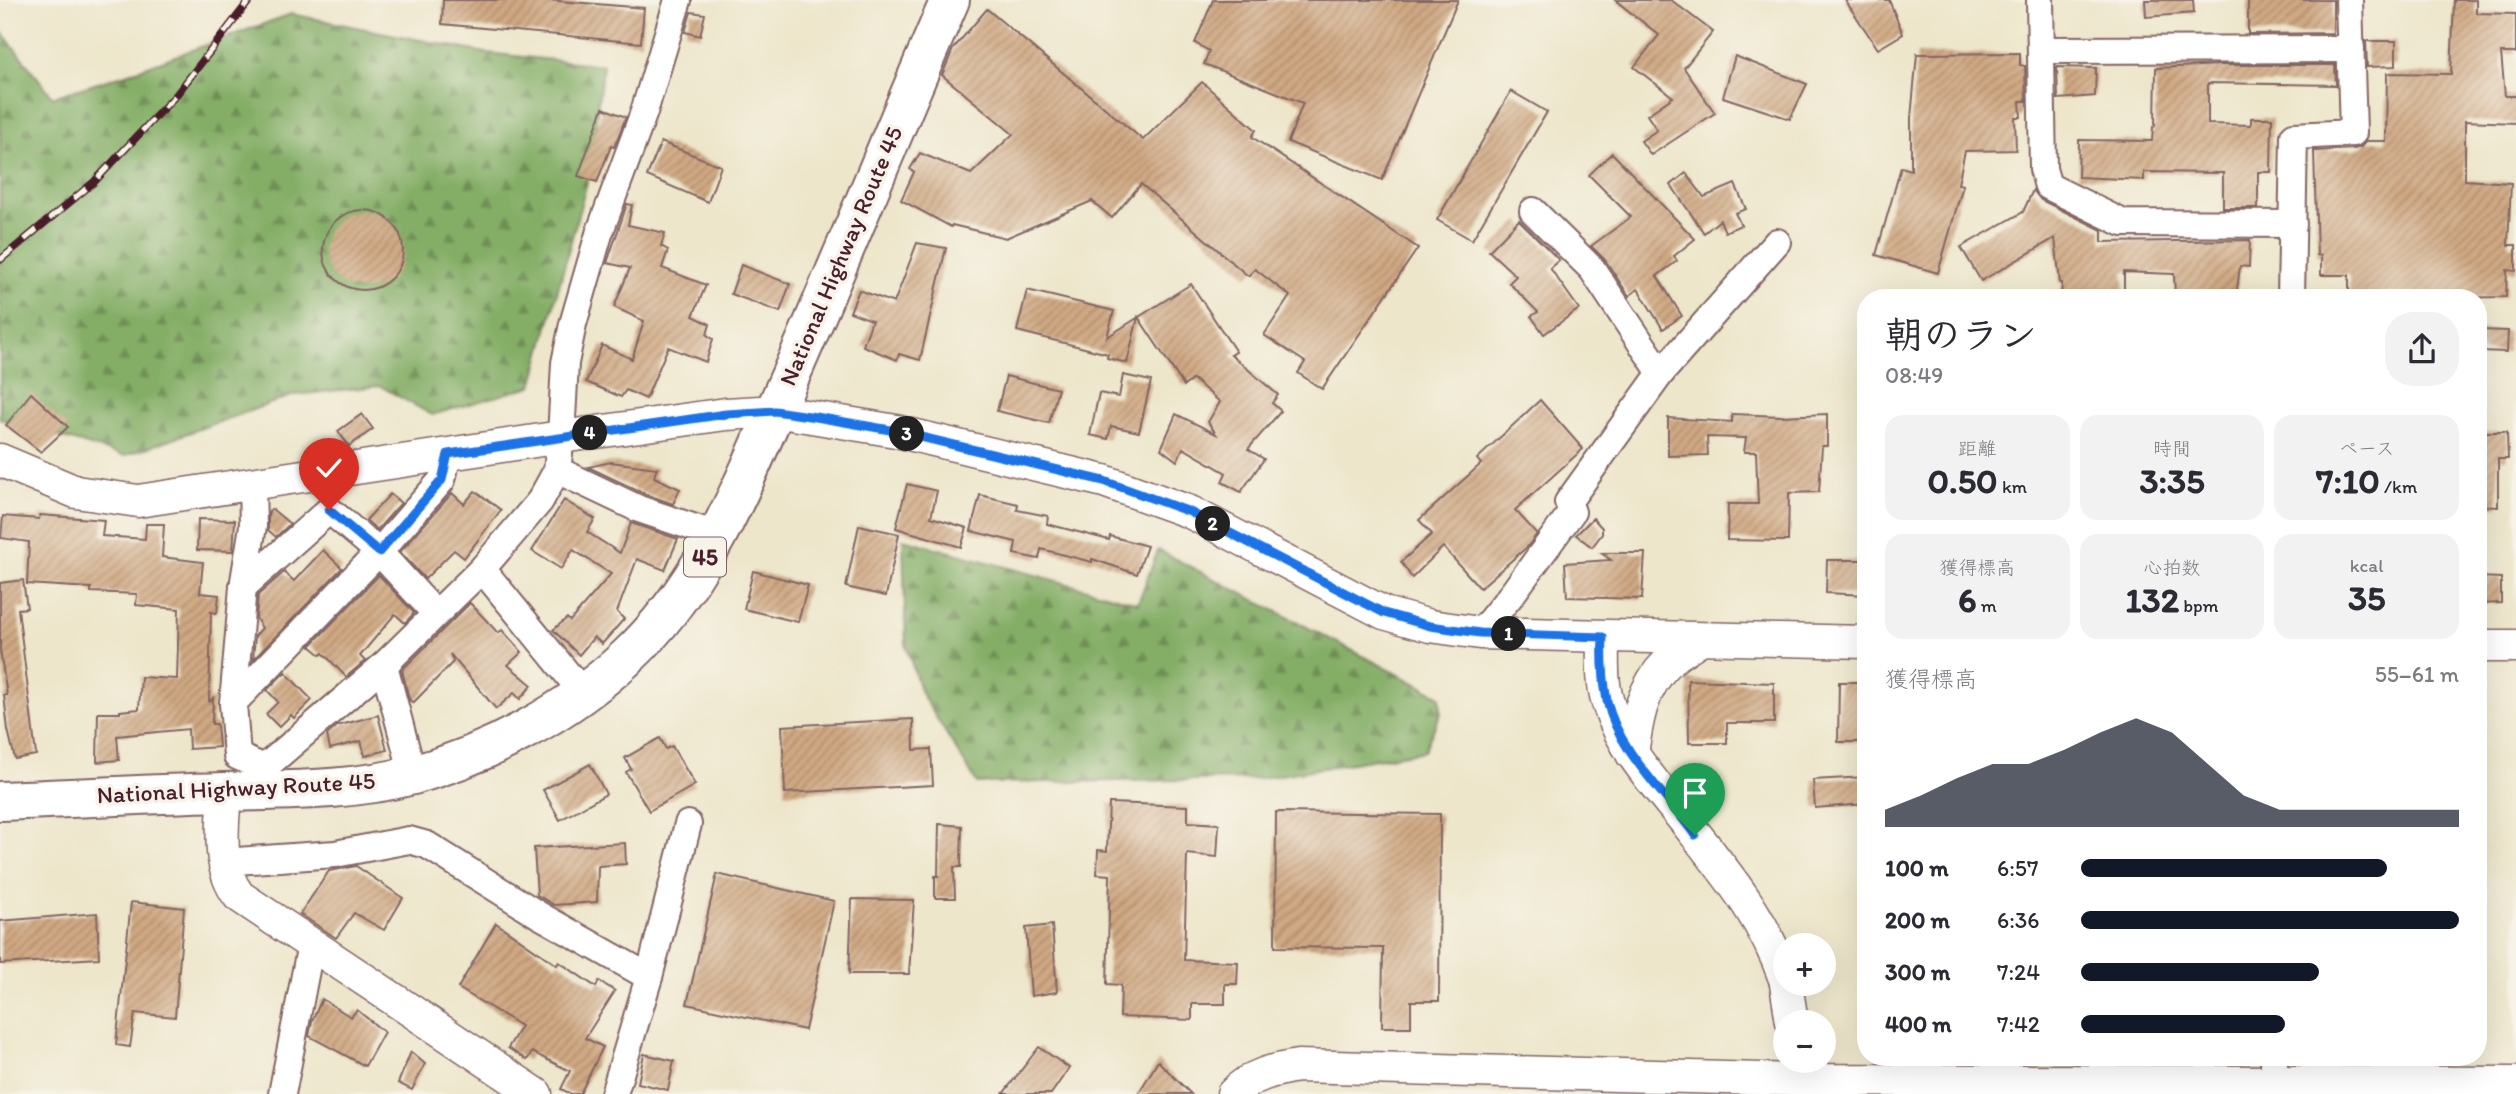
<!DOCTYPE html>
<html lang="ja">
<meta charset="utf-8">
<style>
body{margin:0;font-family:Itim,"Klee One",sans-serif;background:#f2f2f3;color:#2b2b33;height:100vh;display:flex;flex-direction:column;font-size:26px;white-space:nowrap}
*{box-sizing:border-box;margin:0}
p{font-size:23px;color:#7c7c81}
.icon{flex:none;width:38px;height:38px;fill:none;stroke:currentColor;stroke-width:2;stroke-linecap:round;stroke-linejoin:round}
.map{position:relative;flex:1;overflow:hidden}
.details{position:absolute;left:1857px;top:289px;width:630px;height:777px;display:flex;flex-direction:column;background:#fff;border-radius:28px;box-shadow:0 7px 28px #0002}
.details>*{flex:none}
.controls{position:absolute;left:1773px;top:933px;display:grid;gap:14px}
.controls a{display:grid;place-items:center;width:63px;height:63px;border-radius:50%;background:#fff;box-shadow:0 7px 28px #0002;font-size:35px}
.pin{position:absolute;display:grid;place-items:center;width:60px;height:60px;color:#fff;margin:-72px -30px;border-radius:50% 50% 50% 0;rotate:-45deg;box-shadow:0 0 7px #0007}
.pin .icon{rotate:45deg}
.km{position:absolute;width:35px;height:35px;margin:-18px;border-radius:50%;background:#222;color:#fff;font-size:19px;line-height:35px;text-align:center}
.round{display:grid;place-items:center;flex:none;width:74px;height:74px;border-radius:28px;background:#f2f2f3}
.headline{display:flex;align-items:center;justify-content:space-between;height:119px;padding:0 28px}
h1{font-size:38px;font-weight:700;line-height:52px}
.figures{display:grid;grid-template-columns:repeat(3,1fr);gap:10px;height:119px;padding:7px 28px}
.figures div{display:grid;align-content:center;border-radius:18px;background:#f2f2f3;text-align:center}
.figures b{font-size:35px;font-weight:700}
.figures small{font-size:19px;font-weight:400}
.figures p{font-size:19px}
.chart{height:196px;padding:14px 28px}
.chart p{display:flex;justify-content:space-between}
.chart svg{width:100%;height:126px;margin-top:7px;fill:#111827;opacity:.7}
ul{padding:0 28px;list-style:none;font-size:23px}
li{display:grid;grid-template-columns:112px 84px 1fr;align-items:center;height:52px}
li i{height:18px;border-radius:9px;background:#111827}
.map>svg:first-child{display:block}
</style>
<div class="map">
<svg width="2516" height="1094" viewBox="0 0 2516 1094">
<defs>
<pattern id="forest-firs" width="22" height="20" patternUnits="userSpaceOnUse" patternTransform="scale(1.75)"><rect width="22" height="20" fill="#84ae66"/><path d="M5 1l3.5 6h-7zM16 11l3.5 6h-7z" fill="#6e8d54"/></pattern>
<pattern id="building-hatch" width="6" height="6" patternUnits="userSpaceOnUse" patternTransform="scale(1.75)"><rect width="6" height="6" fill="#d0a983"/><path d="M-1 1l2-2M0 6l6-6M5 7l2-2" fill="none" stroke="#ab896b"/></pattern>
</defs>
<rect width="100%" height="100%" fill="#f7f3e8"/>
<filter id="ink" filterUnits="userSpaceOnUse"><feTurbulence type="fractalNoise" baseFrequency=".0143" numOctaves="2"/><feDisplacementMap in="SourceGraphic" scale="14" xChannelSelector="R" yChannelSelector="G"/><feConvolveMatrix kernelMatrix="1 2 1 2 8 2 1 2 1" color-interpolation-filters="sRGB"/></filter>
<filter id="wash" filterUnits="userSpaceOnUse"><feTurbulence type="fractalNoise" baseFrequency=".00686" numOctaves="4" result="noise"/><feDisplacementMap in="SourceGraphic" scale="28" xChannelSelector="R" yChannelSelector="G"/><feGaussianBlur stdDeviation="1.57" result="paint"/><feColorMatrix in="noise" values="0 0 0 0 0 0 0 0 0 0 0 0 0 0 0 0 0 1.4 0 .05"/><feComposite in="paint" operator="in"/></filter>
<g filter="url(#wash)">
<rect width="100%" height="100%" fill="#ede6cb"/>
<!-- forest -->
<g fill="url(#forest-firs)" stroke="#676648" stroke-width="2">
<path d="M291,14L485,53L603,65L588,178L532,386L432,415L380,386L294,395L124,456L0,419V30L53,97L126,74Z"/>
<path d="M903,539L1138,603L1158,550L1440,696L1441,712L1424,751L1256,779L977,783L921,693L906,645Z"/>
</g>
<g id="blocks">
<!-- building -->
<g fill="url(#building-hatch)">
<path d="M443,0H547L644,8L641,43L442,24Z"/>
<path d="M1213,0H1458L1382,180L1288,142L1303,103L1204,64L1209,51L1195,43Z"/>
<path d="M1615,0H1671L1713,32L1684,68L1715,113L1651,155L1641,141L1657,130L1647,115L1673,97L1634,67L1659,35Z"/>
<path d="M1845,0H1889L1903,34L1878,49Z"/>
<path d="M2145,0H2193L2194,13L2146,17Z"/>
<path d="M2248,0H2333V33L2248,34Z"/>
<path d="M2454,0H2476V13L2516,14V53H2501L2505,96H2516V123L2465,121V180L2511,183L2508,245H2516V271L2507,270L2506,297L2443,298V294L2380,293V298H2349V275H2321V256L2317,255L2314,151L2354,149L2361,147L2366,141H2386L2387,73L2451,74Z"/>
<path d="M987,9L1143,140L1202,82L1256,130L1252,137L1418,248L1322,389L1298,373L1305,362L1264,335L1290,296L1255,269L1248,276L1141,184L1112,218L1092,201L1006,238L952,225L951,227L901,200L914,172L910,169L920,153L971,174L1013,134L942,75L953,49Z"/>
<path d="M691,12L705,14L700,36L685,32Z"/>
<path d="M2366,41H2396V66L2367,67Z"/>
<path d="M2020,53V65L2025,66L2026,101H2020L2021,117H2015L2016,150L1965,151L1958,184L1963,185L1938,273L1876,255L1901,167L1911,170V118L1917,54Z"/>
<path d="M1735,56L1807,84L1790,119L1723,97Z"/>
<path d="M2220,65H2335L2336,85L2208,83V124L2251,125V118H2272L2271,172H2258V208H2223V173L2144,172V180L2078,177L2079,140L2152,141L2153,127L2155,126L2156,68Z"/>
<path d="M2057,67L2096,68L2095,96L2058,99Z"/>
<path d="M1511,91L1547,112L1472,240L1437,220Z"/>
<path d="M603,108L626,117L614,147L611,146L597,182L578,176Z"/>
<path d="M661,142L721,166L708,202L647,176Z"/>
<path d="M1612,153L1695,239L1674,256L1677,261L1657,276L1682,316L1663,329L1638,289L1629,296L1605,260L1591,246L1631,217L1589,175Z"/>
<path d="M1686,173L1704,197L1735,184L1746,209L1735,213L1741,225L1725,232L1720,220L1704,233L1671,185Z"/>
<path d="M2033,190L2041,200L2102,230V242L2250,240L2249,267L2240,266L2236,298H2175L2174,274L2124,272V298H2061L2062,283H2060L2055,238L1981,281L1961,247L2023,212Z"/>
<path d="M627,204L632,205L628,225L665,233L661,246L668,250L662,268L706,285L693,316L710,324L707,335L713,339L706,362L668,347L646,399L626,390L621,397L586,382L602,345L632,359L644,321L614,307L630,268L607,263Z"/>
<circle cx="363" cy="250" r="40"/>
<path d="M1519,220L1559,260L1550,268L1579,309L1544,334L1531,316L1538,312L1509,283L1516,276L1489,251Z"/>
<path d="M917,243L946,248L920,360L899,354L897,360L863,346L872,320L850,312L859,290L894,303Z"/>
<path d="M741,265L790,284L780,312L731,294Z"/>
<path d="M1191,284L1236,352L1231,355L1278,395L1272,403L1281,411L1248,449L1264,459L1241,492L1222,482L1226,473L1183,448L1177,461L1161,449L1176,414L1216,434L1208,422L1220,402L1193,379L1184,386L1138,317L1127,363L1107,358L1108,354L1017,331L1027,290L1114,311L1107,337Z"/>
<path d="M2478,330L2508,331L2507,352L2478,351Z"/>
<path d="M1123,375L1151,381L1139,432L1111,426L1108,439L1090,435L1099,393L1119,397Z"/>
<path d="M1006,376L1058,389L1049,423L997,411Z"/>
<path d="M31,393L68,427L41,452L6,425Z"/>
<path d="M1540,400L1583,449L1515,510L1537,534L1528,546L1480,588L1443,547L1412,578L1401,562L1432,534L1419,520L1481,464L1477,459Z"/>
<path d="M362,414L373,429L349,446L338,431Z"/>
<path d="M1732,414L1781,416L1827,414V446H1822L1819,492L1789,493L1788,541L1727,540L1728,504H1758L1756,452H1744L1746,438L1707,437L1708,455L1668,456V418L1732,422Z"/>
<path d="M2478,432H2507L2508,459H2498V507L2478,506Z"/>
<path d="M611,462L657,468L654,477L680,489L673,504L645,494L588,467Z"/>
<path d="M907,484L937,491L931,517L967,528L961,547L896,528Z"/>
<path d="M475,491L501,510L464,558L454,550L425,579L400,552L452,493L464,504Z"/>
<path d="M390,494L401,503L377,530L366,520Z"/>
<path d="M980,495L1018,504L1017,510L1048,516L1047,524L1109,540L1110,536L1147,546L1137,574L1092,559V562L1041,549L1039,559L1014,554L1016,542L971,531Z"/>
<path d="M564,500L595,519L587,532L620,553L631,523L678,539L665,570L637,559L617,612L624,619L602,644L594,637L579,655L553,630L567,618L570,621L611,574L573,550L561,569L532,551Z"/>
<path d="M272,509L290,524L276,537L268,530V513Z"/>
<path d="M40,515L104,520L102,536L145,539L146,524H164L162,557L203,562L200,593L219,595L217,613L211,612L209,702L213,698L212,724H217L219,747L189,749L188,729L117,736L119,760L97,762L98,713H120V711L139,709L141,677L177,679L179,609L136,605L137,594L91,592V588L27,584L29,542L1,538L3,516L39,519Z"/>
<path d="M1593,518L1602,528V534L1592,547L1576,535Z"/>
<path d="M198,519L235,520L233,551L197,550Z"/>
<path d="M859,525L899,534L886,596L846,587Z"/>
<path d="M323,550L342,568L253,660L255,636L262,628L256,618L258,595L284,572L294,581Z"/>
<path d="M1601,553H1645L1642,599L1567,597L1565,563L1611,560Z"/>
<path d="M1827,560H1866V595L1826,593Z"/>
<path d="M753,571L808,585L798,622L744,609Z"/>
<path d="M379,575L414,613L405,623L395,614L360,656L365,661L346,677L323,653L321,655L310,646Z"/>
<path d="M2478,577L2501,578V603L2478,604Z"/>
<path d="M23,580L27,608L18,609L36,755L15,759L8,730L4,695H7L0,650V583Z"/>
<path d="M470,603L498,633L502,630L522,652L508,665L532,685L520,699L514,693L496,709L450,654L453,662L413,703L409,699L402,670Z"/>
<path d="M285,672L312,700L294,718L291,715L279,727L266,714L278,702L267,690Z"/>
<path d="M1688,680L1774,683V723H1727V743H1689Z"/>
<path d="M1839,682H1866V742H1838Z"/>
<path d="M378,715L387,750L365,756L361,741L330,749L327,735L337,726Z"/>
<path d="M913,719L914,750L931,749L933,785L785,793L782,726Z"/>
<path d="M660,738L666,749L672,746L695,785L649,811L626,772L631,769L625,758Z"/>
<path d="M590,764L606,794L560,820L543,790Z"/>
<path d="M1866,777V804L1815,808L1813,780Z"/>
<path d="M1109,803L1188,806V822L1219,824L1217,857L1187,854L1184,960L1238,962L1237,984H1225V1004H1192V1020L1120,1017L1121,985L1107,984L1110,875L1097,874L1098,850L1107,851Z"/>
<path d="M1276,812L1440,814L1439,1001H1411V1027H1382L1383,948L1275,947Z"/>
<path d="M939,824L962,826L961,867H954L955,898H935V876H938Z"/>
<path d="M625,843L626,864L598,866L597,902L554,905L537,895L534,848Z"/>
<path d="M356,866L403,898L384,930L354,913L336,938L300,914L329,871Z"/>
<path d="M717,874L834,901L805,1030L687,1004Z"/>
<path d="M852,899L914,900L909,974H849Z"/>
<path d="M131,902L184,908L175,1017L135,1013L130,1047L116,1045Z"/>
<path d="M97,913L99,958L0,964V921Z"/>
<path d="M496,923L557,965L559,962L596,987L599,981L615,991L585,1038L603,1047L580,1094H571L561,1089L570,1071L532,1052L527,1060L508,1048L521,1026L458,988Z"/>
<path d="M1052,925L1057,992L1031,996L1026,928Z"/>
<path d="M322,999L351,1017L357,1010L384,1032L365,1066L309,1036L312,1021Z"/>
<path d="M1039,1047L1069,1068L1051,1094H1003Z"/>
<path d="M411,1052L425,1064L412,1090L398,1083Z"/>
<path d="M644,1054L674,1061L668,1090L638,1083Z"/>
<path d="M1158,1061L1191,1094H1138Z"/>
</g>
</g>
</g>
<g filter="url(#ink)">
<use href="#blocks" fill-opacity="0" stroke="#836563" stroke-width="2"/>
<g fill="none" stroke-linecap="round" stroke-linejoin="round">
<defs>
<g id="minor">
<path d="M2040,0L2043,169L2048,186L2123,223L2293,224"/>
<path d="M2041,50L2351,49"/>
<path d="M1533,211L1592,269L1661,373"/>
<path d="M2291,298L2294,136L2353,133L2349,0"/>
<path d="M557,470L639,509L719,536"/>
<path d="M252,483L253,526L243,587L233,703L237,756L264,768"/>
<path d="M482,569L583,693"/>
<path d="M243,587L329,510L379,552L435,613"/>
<path d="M1480,633L1512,594L1572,512L1568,502L1661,373L1777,242"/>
<path d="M384,665L413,775"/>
<path d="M233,703L379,552L442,480L448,454"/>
<path d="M265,791L264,768L384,665L482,569L540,501L557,470L561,437L565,363L573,324L599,234L644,112L678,0"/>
<path d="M223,862L335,854L409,840L427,845L539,915L649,977"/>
<path d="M2100,1057L2109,1081"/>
<path d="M2274,1080V1057"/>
<path d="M282,1094L311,944"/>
<path d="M614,1094L649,977L688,824"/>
</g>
<g id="tertiary">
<path d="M0,460L76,492L138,501L561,437L726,414L775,411L896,431L1104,481L1190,512L1384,613L1430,626L1480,633L1866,642"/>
<path d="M1603,637C1603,659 1601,684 1609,706C1624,751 1656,785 1685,821C1726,873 1763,916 1785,979"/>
<path d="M2478,646H2516"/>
<path d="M1632,754C1637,719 1642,687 1668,662C1677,653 1690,646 1700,639"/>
<path d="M225,792C223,827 216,866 239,896L536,1094"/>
<path d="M1786,984L1792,1022"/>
<path d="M1233,1094C1250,1075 1274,1070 1298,1066L1796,1080L2516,1083"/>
</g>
<path id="trunk" d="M0,801C75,798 150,794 224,792C287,790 352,791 413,775C490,754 568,712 626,658C705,585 743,483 785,388C842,259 894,129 950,0"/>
</defs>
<!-- minor casing -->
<use href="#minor" stroke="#836563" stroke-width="30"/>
<!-- tertiary casing -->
<use href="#tertiary" stroke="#836563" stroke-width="35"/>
<!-- trunk casing -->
<use href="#trunk" stroke="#836563" stroke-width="42"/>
<!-- minor -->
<use href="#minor" stroke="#fff" stroke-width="26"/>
<!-- tertiary -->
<use href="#tertiary" stroke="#fff" stroke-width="32"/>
<!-- trunk -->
<use href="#trunk" stroke="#fff" stroke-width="38"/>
<defs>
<path id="rail" d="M0,260L94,182L176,95L250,0"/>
</defs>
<!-- rail casing -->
<use href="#rail" stroke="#4a1f2b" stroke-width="8"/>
<!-- rail -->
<use href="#rail" stroke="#f7f3e8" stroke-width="5" stroke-dasharray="16" stroke-linecap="butt"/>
</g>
</g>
<g fill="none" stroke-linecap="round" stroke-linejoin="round" filter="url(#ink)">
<defs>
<path id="route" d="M329,510L379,552L442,480L448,454L726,414L775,411L816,417L896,431L1104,481L1190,512L1384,613L1430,626L1480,633L1603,637C1602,658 1603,679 1607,701C1619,753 1665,792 1695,835"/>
</defs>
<!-- route casing -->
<use href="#route" stroke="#fff" stroke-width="14"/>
<!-- route -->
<use href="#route" stroke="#1a73e8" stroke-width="9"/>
</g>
<g text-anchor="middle" stroke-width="7" stroke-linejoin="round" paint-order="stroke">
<!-- shield labels -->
<rect fill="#f7f3e8" stroke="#7e5f64" stroke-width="2" x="684" y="537.5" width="42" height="39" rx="5"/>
<g font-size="23" font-weight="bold" fill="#4a1f2b">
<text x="705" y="565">45</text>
</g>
<!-- street labels -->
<g font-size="24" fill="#4a1f2b" stroke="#f7f3e8">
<text transform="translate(841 256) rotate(-67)" y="8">National Highway Route 45</text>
<text transform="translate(236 788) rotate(-3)" y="8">National Highway Route 45</text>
</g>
</g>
</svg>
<div class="controls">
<a>+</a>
<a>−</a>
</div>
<div class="pin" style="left:1695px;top:835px;background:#1e9e55"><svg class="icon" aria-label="arrive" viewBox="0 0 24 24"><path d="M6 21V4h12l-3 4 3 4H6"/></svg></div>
<div class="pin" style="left:329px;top:510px;background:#d93025"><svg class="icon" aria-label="check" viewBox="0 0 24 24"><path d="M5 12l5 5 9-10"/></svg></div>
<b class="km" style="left:1509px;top:634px">1</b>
<b class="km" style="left:1213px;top:524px">2</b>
<b class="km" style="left:907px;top:434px">3</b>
<b class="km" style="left:590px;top:433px">4</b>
<section class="details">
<div class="headline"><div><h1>朝のラン</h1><p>08:49</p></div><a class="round"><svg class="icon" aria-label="share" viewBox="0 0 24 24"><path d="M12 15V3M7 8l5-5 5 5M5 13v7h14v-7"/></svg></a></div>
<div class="figures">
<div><p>距離</p><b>0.50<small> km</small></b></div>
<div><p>時間</p><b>3:35</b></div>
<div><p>ペース</p><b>7:10<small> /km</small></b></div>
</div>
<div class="figures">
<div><p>獲得標高</p><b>6<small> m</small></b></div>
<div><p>心拍数</p><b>132<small> bpm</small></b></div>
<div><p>kcal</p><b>35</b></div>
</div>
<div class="chart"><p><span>獲得標高</span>55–61 m</p>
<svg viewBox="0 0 160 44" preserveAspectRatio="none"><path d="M0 44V38L10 33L20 27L30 22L40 22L50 17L60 11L70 6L80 11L90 22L100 33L110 38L120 38L130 38L140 38L150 38L160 38V44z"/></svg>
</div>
<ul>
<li><b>100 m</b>6:57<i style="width:81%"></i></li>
<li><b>200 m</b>6:36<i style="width:100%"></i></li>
<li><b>300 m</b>7:24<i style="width:63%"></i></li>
<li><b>400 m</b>7:42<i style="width:54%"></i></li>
</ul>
</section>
</div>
